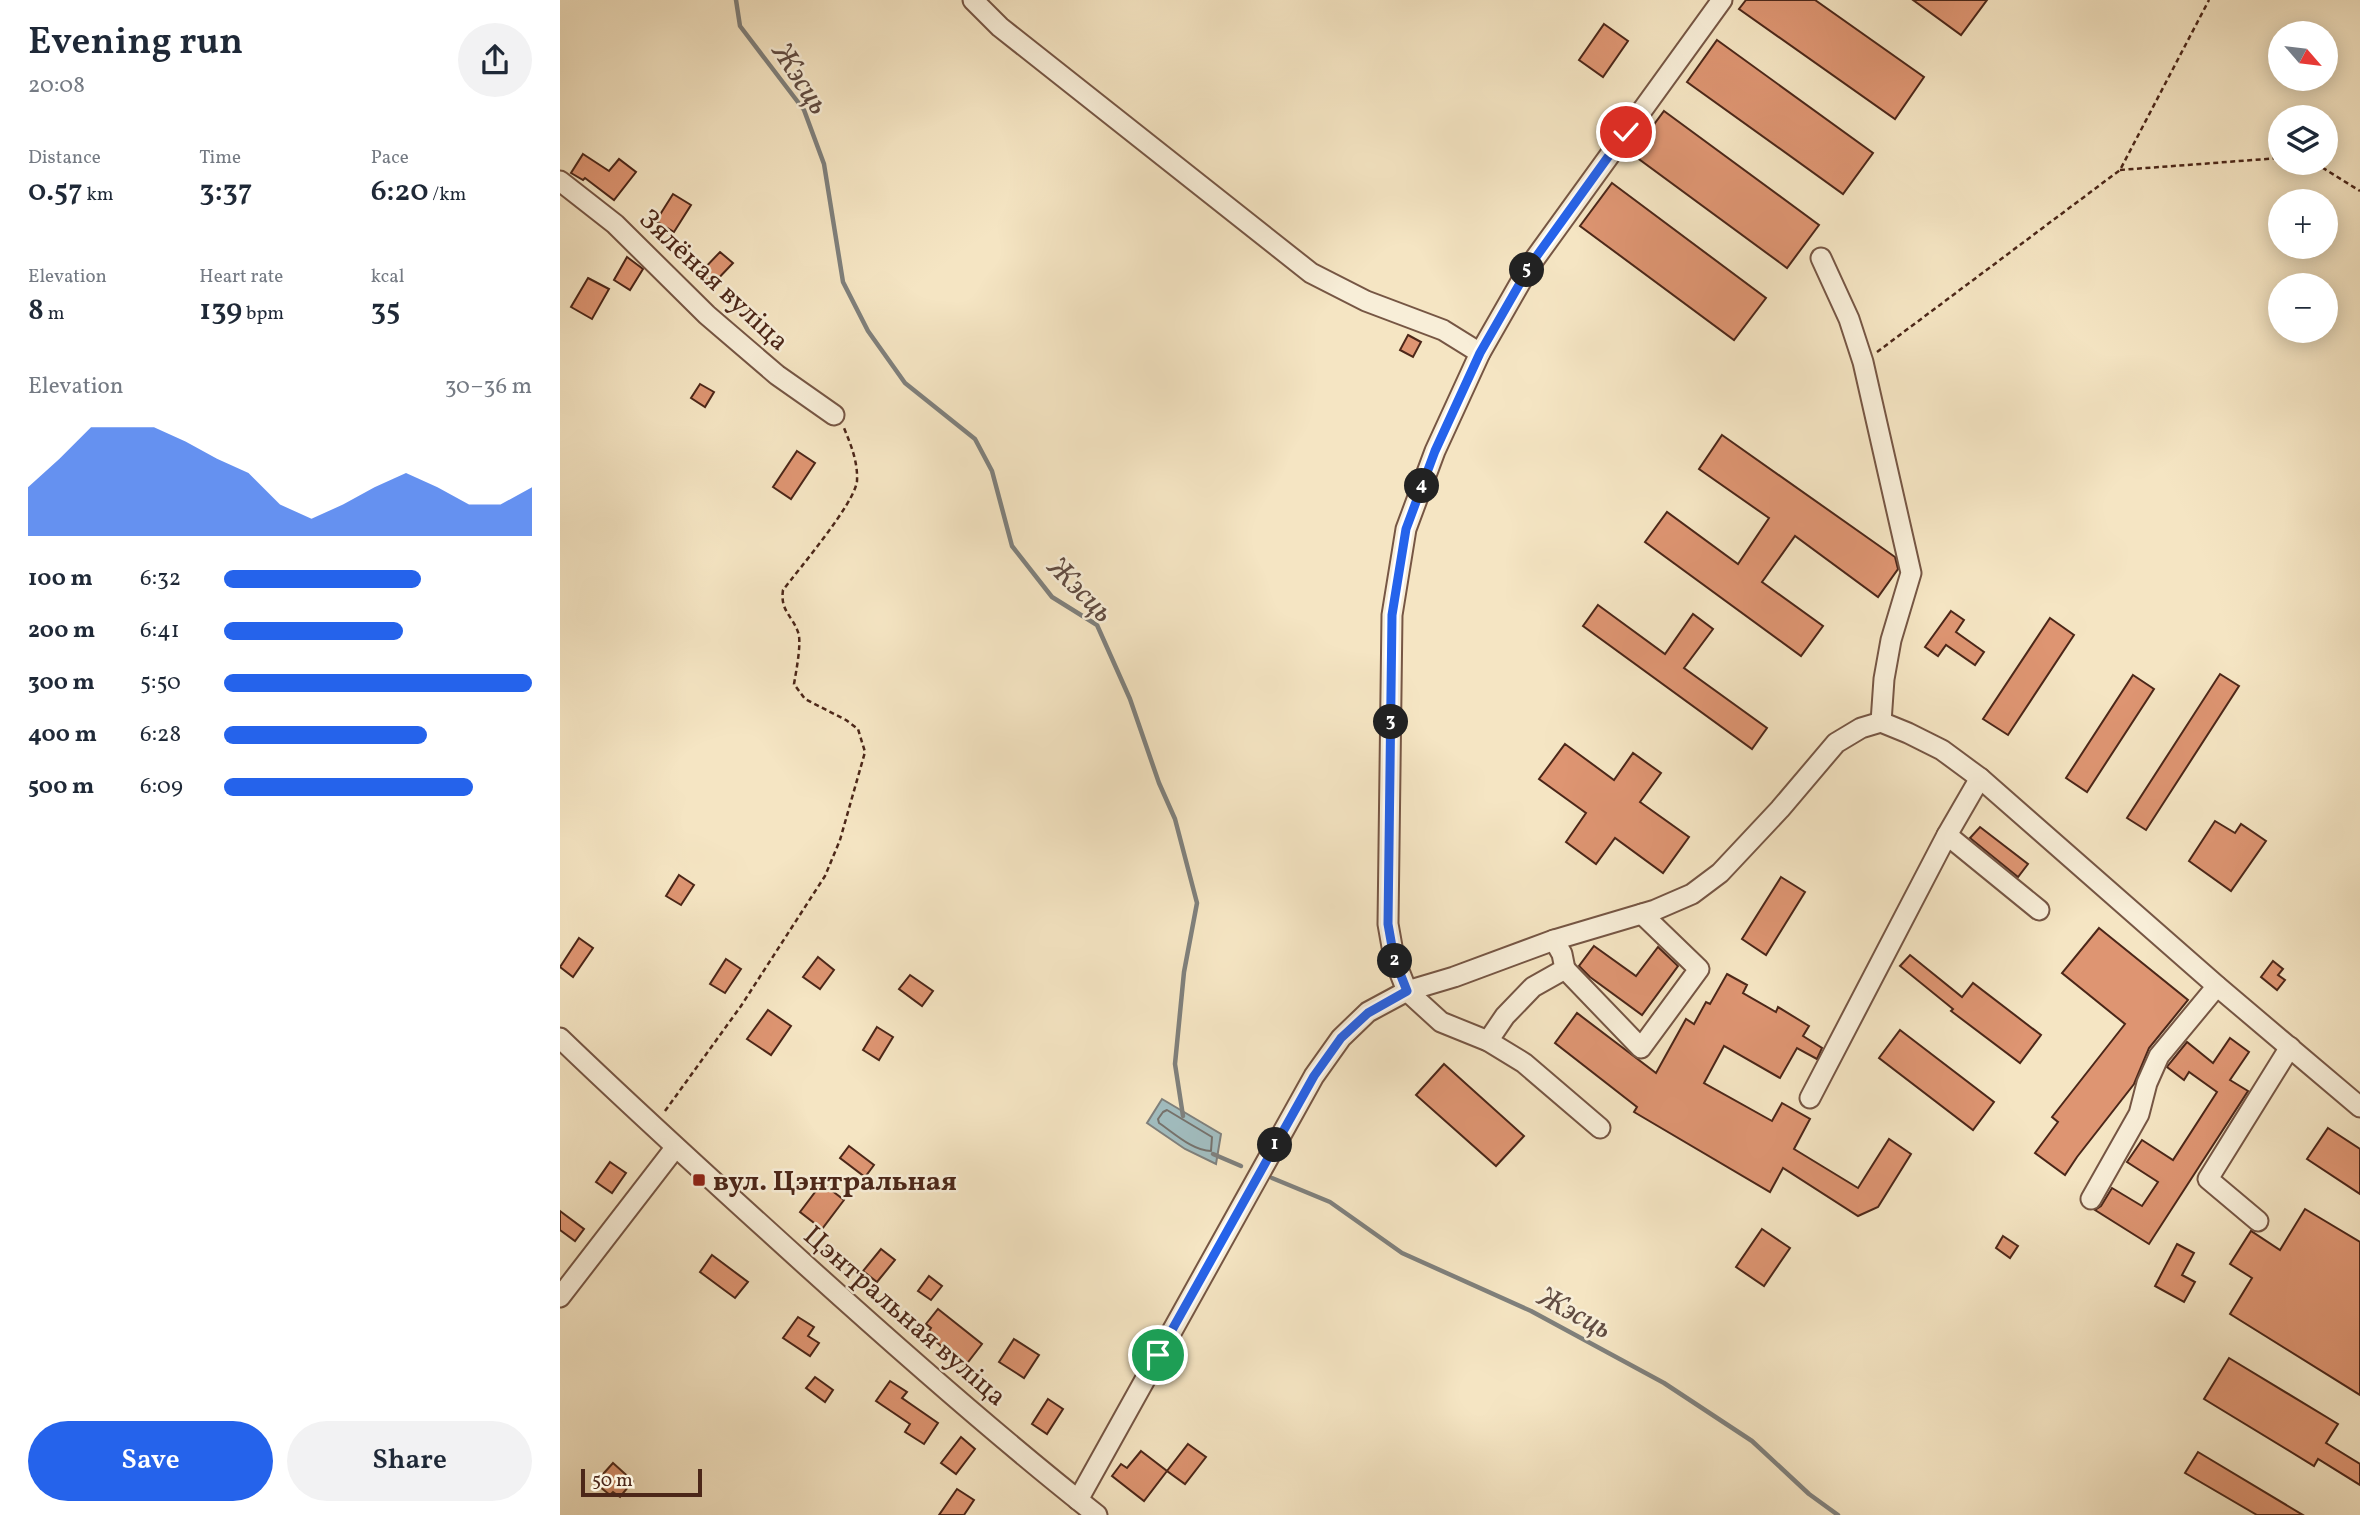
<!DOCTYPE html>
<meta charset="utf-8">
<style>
body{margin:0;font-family:Vollkorn,serif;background:#f2f2f3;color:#1f2937;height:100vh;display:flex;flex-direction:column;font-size:26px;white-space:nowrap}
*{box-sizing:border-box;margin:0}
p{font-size:23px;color:#747a83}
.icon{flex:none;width:38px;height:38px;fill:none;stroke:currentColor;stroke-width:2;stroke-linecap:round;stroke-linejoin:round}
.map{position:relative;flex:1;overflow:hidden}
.sheet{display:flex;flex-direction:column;background:#fff;width:560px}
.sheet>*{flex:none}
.needle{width:46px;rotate:118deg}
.controls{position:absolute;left:1708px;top:21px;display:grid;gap:14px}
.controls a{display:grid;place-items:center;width:70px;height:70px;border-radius:50%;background:#fff;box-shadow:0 4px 18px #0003;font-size:35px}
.scale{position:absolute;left:21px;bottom:18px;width:121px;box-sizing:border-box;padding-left:7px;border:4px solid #4c2719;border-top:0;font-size:19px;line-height:24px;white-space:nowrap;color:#4c2719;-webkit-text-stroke:5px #f8eed8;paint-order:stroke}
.pin{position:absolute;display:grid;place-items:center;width:60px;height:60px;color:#fff;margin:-30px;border:4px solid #fff;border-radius:50%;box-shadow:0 2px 7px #0007}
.km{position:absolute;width:35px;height:35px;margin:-18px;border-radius:50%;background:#222;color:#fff;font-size:19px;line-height:35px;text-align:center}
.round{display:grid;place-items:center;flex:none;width:74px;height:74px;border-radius:37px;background:#f2f2f3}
.headline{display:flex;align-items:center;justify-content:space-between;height:119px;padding:0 28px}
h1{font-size:38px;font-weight:600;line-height:52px}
.metrics{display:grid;grid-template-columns:repeat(3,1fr);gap:10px;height:119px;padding:7px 28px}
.metrics div{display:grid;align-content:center}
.metrics b{font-size:30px;font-weight:600}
.metrics small{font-size:19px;font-weight:400}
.metrics p{font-size:19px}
.chart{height:196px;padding:14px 28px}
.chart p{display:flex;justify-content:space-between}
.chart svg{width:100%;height:126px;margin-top:7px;fill:#2563eb;opacity:.7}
.primary-button{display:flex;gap:14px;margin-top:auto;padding:14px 28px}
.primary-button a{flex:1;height:80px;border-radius:42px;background:#2563eb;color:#fff;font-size:28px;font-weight:600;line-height:80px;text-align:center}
.primary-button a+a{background:#f2f2f3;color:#1f2937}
ul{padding:0 28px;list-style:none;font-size:23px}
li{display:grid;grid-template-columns:112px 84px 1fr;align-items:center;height:52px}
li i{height:18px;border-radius:9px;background:#2563eb}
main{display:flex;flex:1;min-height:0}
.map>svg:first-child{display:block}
</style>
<main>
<section class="sheet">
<div class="headline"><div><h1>Evening run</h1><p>20:08</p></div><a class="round"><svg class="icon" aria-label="share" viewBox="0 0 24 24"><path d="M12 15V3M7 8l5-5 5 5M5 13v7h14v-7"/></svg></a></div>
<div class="metrics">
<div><p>Distance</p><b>0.57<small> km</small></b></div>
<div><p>Time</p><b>3:37</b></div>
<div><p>Pace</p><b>6:20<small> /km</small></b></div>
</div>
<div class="metrics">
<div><p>Elevation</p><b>8<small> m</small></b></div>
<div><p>Heart rate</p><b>139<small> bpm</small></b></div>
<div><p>kcal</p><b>35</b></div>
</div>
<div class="chart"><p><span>Elevation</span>30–36 m</p>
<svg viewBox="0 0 160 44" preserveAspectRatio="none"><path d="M0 44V27L10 17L20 6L30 6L40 6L50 11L60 17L70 22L80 33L90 38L100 33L110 27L120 22L130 27L140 33L150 33L160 27V44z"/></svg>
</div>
<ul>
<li><b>100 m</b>6:32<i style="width:64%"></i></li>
<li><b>200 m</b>6:41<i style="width:58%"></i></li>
<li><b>300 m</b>5:50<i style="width:100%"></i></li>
<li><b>400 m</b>6:28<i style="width:66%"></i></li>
<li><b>500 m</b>6:09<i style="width:81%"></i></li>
</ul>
<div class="primary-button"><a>Save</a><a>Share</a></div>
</section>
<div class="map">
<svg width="1800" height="1515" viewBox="0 0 1800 1515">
<rect width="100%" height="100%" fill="#f5e5c3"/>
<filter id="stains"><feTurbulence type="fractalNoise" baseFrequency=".00286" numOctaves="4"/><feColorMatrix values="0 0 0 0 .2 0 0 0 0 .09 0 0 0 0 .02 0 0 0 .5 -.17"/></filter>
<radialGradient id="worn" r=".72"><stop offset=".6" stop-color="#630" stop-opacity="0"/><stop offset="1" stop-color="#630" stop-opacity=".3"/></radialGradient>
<!-- water -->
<path fill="#a1bcbe" stroke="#7f807c" stroke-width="2" d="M602,1099L661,1134L656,1164L625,1149L587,1123Z"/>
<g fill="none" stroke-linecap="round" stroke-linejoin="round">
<!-- shore -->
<path stroke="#76726c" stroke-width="2" d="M607,1110L652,1137L651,1151C633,1151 614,1133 599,1123L598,1119L603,1112Z"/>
<!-- stream -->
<g stroke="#7f807c" stroke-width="4.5">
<path d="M176,0L180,26L244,110L264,164L283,282L308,331L345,383L415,439L432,471L452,546L492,597L537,625L570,699L599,783L615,819L637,903L624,972L615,1064L623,1116"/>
<path d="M653,1154L681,1166"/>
<path d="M712,1178L770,1202L842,1253L971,1311L1104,1383L1192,1441L1249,1494L1278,1515"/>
</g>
</g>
<!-- building -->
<g fill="#de9572" stroke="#4c2719" stroke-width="2">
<path d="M1186,0H1255L1364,77L1335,119L1179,9Z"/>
<path d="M1353,0H1427L1401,35Z"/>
<path d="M1044,24L1068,41L1043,77L1019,60Z"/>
<path d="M1157,40L1313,153L1283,194L1127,82Z"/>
<path d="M1104,111L1259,225L1227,268L1072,154Z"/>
<path d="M23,154L49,171L59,159L76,172L54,200L25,178L23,180L11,173Z"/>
<path d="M1052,183L1206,298L1174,340L1020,226Z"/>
<path d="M113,194L131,205L114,232L96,221Z"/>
<path d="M160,252L173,263L152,285L140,273Z"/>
<path d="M67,257L83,269L70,290L54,280Z"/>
<path d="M28,278L49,289L32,319L11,307Z"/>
<path d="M848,335L861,342L853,357L840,350Z"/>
<path d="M140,384L154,392L145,407L131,398Z"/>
<path d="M1162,435L1335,557L1338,569L1318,597L1235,536L1202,582L1263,626L1241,656L1085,542L1107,512L1178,564L1209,518L1139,469Z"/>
<path d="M237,451L255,463L231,499L213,487Z"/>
<path d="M1038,605L1105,654L1133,614L1153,629L1124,668L1207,728L1192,749L1023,626Z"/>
<path d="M1391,611L1404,620L1396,632L1424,652L1415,665L1386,645L1378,656L1365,647Z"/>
<path d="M1490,618L1514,635L1448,735L1423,719Z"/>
<path d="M1660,674L1679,686L1586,830L1567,818Z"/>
<path d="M1573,675L1594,689L1527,792L1506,778Z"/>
<path d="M1005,744L1054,780L1073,753L1101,773L1080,802L1129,837L1103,873L1055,838L1036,864L1006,842L1026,813L979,779Z"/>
<path d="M1655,821L1675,833L1681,824L1706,841L1671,891L1629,861Z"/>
<path d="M1420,827L1468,864L1458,877L1410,838Z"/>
<path d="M119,875L134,885L121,905L106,896Z"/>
<path d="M1221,877L1245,892L1206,955L1182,939Z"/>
<path d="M1539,928L1628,1000L1589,1048L1574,1084L1517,1157L1505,1175L1475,1153L1498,1122L1492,1117L1565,1024L1502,973Z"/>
<path d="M19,938L33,948L13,977L0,967Z"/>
<path d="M1034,946L1076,976L1098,947L1118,966L1082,1015L1030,977L1019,966Z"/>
<path d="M1350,955L1402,997L1413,983L1481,1035L1460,1063L1391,1011L1393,1009L1340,966Z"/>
<path d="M258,957L274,970L260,989L243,977Z"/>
<path d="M166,959L181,969L165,993L150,984Z"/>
<path d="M1713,961L1723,969L1718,975L1725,980L1717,990L1701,977Z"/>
<path d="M1167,974L1187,985L1183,993L1216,1012L1218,1007L1249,1026L1243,1036L1262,1048L1257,1059L1237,1048L1220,1078L1164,1046L1144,1083L1212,1121L1222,1103L1250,1119L1234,1149L1298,1188L1329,1139L1351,1154L1318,1207L1298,1216L1223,1168L1210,1192L1074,1112L1077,1107L995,1043L1017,1013L1096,1073L1126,1019L1134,1024L1146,1002L1150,1004Z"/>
<path d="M350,975L373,991L362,1006L339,989Z"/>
<path d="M208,1010L231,1026L211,1055L187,1039Z"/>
<path d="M317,1027L333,1037L319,1060L303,1050Z"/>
<path d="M1340,1030L1434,1102L1413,1130L1319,1058Z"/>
<path d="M1670,1038L1689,1052L1670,1080L1688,1091L1589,1244L1535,1210L1541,1206L1552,1188L1582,1206L1598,1182L1567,1162L1582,1140L1613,1160L1657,1092L1629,1072L1624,1080L1607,1067L1610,1063L1627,1042L1653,1063Z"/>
<path d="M884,1064L964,1136L936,1166L856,1095Z"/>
<path d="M1768,1128L1800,1149V1194L1747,1159Z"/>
<path d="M289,1146L314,1165L305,1177L280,1158Z"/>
<path d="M50,1162L66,1173L52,1193L36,1182Z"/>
<path d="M262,1183L284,1200L262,1229L240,1212Z"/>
<path d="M1745,1209L1800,1242V1395L1670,1314L1692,1278L1670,1264L1691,1231L1720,1250Z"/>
<path d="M0,1211L24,1229L15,1241L0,1230Z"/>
<path d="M1202,1229L1230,1248L1204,1286L1176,1267Z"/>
<path d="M1443,1236L1458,1246L1450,1258L1436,1248Z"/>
<path d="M1617,1244L1634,1253L1622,1275L1635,1282L1624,1302L1595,1286Z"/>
<path d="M321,1249L335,1260L317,1282L303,1271Z"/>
<path d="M152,1255L188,1282L175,1298L140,1272Z"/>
<path d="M369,1276L382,1286L371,1300L358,1291Z"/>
<path d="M378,1309L422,1344L405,1366L367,1334L371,1328L366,1324Z"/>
<path d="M238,1317L254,1327L248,1336L259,1343L250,1356L223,1338Z"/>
<path d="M454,1339L479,1355L464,1378L439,1362Z"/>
<path d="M1669,1358L1778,1424L1766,1443L1800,1464V1485L1758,1459L1754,1466L1644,1399Z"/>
<path d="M255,1377L273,1390L265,1402L246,1388Z"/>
<path d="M330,1381L347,1392L342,1398L378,1423L364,1444L345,1432L350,1424L316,1401Z"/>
<path d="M488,1399L503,1409L487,1434L472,1424Z"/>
<path d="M401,1437L415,1449L396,1474L381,1463Z"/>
<path d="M628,1444L646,1457L625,1484L607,1471Z"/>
<path d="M581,1451L607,1471L584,1501L552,1476L561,1464L567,1468Z"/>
<path d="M1638,1452L1743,1515H1697L1625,1473Z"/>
<path d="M53,1463L73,1481L60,1497L53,1492L50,1495L35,1483Z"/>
<path d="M397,1489L414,1500L404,1515H379Z"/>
</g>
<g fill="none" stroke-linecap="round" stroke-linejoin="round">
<defs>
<g id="minor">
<path d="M413,0L440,27L751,273L806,301L883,330L920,353"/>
<path d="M0,181L55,224L147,315L217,375L274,415"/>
<path d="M1261,258L1289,319L1303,362L1351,573L1331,640L1324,679L1321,722"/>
<path d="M1387,835L1479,910"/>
<path d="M1005,969L1081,1048L1139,969L1082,914"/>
<path d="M0,1038C82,1117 166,1193 250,1269C343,1353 438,1437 537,1515"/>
<path d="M928,1041L945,1016L973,987L1005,969L1002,954L994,940"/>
<path d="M1250,1098L1387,835L1420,778"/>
<path d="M1040,1128L964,1063L928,1041L881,1022L847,991L834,958L828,924L832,615L846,529L875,451L920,353L971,264L1162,0"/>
<path d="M1531,1199L1579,1114L1587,1083L1599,1056L1657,986"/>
<path d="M1698,1221L1648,1179L1730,1047"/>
<path d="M0,1297L115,1148"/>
<path d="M518,1500L754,1076L781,1038L808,1012L847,991L894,977L994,940L1095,910L1132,894L1160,873L1220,809L1276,743L1301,728L1321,722L1348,733L1382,750L1420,778L1657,986L1800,1107"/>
</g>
</defs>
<!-- minor casing -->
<use href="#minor" stroke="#765644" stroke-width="23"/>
<!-- path -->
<g stroke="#4c2719" stroke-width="2.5" stroke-dasharray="5 3.5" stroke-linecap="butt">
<path d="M1755,163L1800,191"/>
<path d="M1560,170L1720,158"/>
<path d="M1317,352L1560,170L1649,0"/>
<path d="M105,1111L181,1006L265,876L280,840L305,752L298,729L286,720L245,699L234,684C236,672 242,642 238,632C232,615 220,611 223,590C239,569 295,503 297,481C298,462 291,445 284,428"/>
</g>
<!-- minor -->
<use href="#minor" stroke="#f8eed8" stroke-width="19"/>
</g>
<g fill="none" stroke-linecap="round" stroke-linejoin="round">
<defs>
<path id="route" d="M598,1355L754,1076L781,1038L808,1013L847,991L834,958L828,924L832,615L846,529L875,451L920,353L971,264L1066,132"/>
</defs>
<!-- route casing -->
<use href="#route" stroke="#fff" stroke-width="14"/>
<!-- route -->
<use href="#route" stroke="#2563eb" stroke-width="9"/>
</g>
<!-- markers -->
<rect fill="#8f2418" stroke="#f8eed8" stroke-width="2.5" x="132" y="1173" width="14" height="14" rx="3.5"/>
<g text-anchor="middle" stroke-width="5" stroke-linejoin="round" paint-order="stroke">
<!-- street labels -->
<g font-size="28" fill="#4c2719" stroke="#f8eed8">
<text transform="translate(155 279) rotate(43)" y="10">Зялёная вуліца</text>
<text transform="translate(346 1315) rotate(41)" y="10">Цэнтральная вуліца</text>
</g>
<!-- poi labels -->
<g font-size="28" font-weight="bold" fill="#4c2719" stroke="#f8eed8" text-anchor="start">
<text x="153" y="1190">вул. Цэнтральная</text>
</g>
<!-- water labels -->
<g font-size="30" font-style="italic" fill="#614c42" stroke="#f8eed8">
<text transform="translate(241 78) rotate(57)" y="10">Жэсць</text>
<text transform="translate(521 589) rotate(45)" y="10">Жэсць</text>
<text transform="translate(1015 1312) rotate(28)" y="10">Жэсць</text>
</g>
</g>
<rect width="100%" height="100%" filter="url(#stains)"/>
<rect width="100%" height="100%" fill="url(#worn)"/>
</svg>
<div class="controls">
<a><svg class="needle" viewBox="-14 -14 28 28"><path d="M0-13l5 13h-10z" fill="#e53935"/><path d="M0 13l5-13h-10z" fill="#747a83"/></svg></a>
<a><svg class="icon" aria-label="layers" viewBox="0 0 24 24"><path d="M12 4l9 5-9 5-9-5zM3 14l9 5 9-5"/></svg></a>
<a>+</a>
<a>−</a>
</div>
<div class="scale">50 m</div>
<div class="pin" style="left:598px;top:1355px;background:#1e9e55"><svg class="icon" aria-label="arrive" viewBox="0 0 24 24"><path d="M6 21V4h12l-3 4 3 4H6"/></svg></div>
<div class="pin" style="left:1066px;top:132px;background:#d93025"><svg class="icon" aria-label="check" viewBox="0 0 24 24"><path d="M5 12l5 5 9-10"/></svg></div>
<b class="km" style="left:715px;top:1145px">1</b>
<b class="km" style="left:835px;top:961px">2</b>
<b class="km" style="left:831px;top:722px">3</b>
<b class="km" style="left:862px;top:486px">4</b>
<b class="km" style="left:967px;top:270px">5</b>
</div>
</main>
